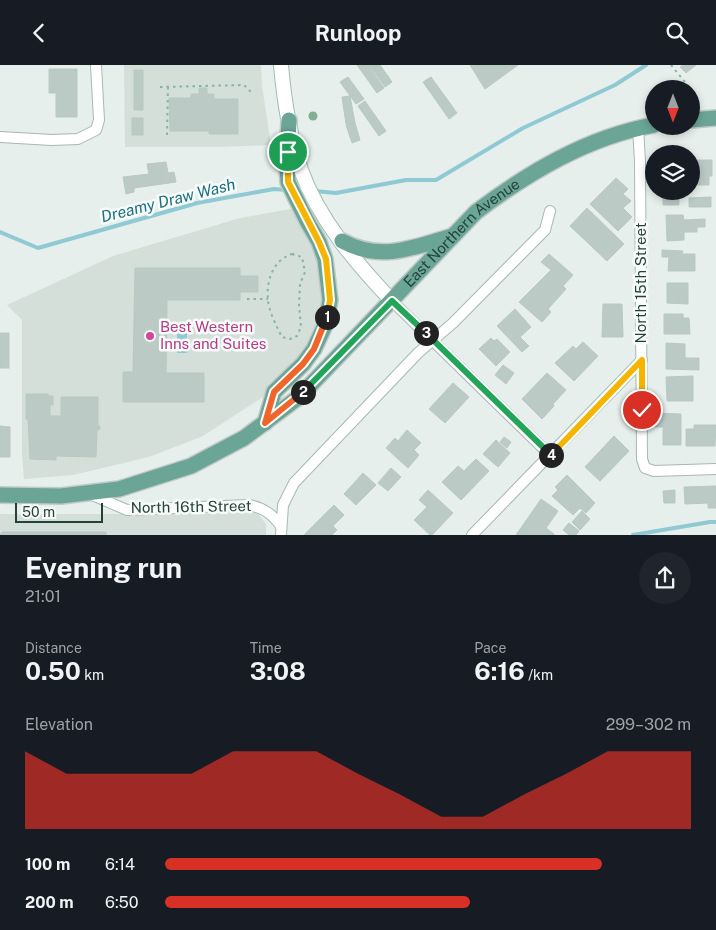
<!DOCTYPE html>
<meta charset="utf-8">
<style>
body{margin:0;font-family:"Public Sans",sans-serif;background:#20242c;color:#f1f3f6;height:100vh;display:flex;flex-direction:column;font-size:19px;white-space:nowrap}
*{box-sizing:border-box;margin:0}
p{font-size:16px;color:#9ea1a6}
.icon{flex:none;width:28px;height:28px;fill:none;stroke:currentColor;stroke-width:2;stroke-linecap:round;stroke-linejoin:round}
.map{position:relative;height:470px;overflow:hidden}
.drawer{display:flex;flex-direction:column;background:#171b24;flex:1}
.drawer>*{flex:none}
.needle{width:32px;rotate:180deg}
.tools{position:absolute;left:645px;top:15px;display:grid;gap:10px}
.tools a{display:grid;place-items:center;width:55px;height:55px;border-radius:50%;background:#171b24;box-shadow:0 2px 8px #0003;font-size:25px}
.scale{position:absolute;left:15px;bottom:12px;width:88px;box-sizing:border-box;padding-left:5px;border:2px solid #24423a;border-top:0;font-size:14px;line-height:18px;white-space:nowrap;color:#24423a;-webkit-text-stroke:4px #f7fbf9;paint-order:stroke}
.pin{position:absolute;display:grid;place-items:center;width:42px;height:42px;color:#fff;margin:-21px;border:2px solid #fff;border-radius:50%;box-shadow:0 1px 5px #0007}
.km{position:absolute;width:25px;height:25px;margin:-12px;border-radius:50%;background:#222;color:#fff;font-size:14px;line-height:25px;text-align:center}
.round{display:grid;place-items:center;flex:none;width:52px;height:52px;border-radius:26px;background:#20242c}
.summary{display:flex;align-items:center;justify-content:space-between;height:85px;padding:0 25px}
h1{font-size:28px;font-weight:700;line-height:38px}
.stats{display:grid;grid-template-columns:repeat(3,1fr);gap:8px;height:85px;padding:5px 25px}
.stats div{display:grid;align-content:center}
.stats b{font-size:25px;font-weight:700}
.stats small{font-size:14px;font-weight:400}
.stats p{font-size:14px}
.chart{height:140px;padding:10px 25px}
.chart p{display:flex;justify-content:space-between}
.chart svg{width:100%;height:90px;margin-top:5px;fill:#d93025;opacity:.7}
ul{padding:0 25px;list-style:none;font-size:16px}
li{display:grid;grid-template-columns:80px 60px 1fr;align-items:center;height:38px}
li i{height:12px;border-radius:6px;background:#d93025}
header{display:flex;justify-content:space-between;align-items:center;height:65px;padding:0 25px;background:#171b24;font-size:22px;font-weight:700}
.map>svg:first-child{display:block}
</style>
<header><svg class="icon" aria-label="back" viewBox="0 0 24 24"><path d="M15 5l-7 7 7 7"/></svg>Runloop<svg class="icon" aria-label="search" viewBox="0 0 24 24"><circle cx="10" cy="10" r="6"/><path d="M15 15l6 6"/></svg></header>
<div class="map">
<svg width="716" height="470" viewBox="0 0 716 470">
<rect width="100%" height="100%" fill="#e6efeb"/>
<!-- built -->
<g fill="#d4dfda">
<path d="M124,0H261L262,21L271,80L218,82H125Z"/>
<path d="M296,143L318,183L325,236L319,260L307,287L285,312L260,334L203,371L149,392L73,410L24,414L22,390V255L7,240L113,191L240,153Z"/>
<path d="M248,445L258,449L266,459V470H0V449H114Z"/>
</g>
<!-- water -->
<rect fill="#8ec9d4" x="177" y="268" width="10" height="20"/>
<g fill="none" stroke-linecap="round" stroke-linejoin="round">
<!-- stream -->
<g stroke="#8ec9d4" stroke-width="4">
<path d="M314,126L336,128L406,115H436L523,63L615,20L646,0"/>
<path d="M0,167L38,183L197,138L274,124L287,125"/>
<path d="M633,470L710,457H716"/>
</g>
</g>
<!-- building -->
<g fill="#bbcac4" stroke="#b8c9c2">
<path d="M357,0H368L384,23L377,28Z"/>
<path d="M369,0H380L392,17L385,22Z"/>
<path d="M470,0H518L485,24Z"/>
<path d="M683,0H696L686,8L680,2Z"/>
<path d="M49,4H77V52H56V28H49Z"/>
<rect x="134" y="5" width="9" height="40"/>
<path d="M348,12L364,34L356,39L340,17Z"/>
<path d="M431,12L457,48L449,54L423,17Z"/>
<path d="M199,23H207V29H214V34H238V69H209V66H170L169,33H191V29H199Z"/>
<path d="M350,31L355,58L346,59L342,32Z"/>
<path d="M365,36L386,66L379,71L358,41Z"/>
<rect x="132" y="53" width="11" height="17"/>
<path d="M355,58L360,75L352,78L346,60Z"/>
<path d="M691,95H712V111H709V120H691Z"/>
<path d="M166,97L168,108L174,107L176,117L134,123V127L126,129L123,112L149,109L147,99Z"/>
<path d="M616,113L628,124L623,129L631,136L623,143L632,152L618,166L590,139Z"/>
<path d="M679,126V140H663V127Z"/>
<path d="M711,132V142H689V133Z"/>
<path d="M587,143L624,179L607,196L570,161Z"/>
<path d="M666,150H683L684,155L705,154V162H697V167H684V175L667,176Z"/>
<path d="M662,185L683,186L682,189H695V206H668L669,192H662Z"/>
<path d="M549,189L573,210L563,221L566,224L548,244L551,247L542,257L519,237L551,205L541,197Z"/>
<path d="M135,203H240V211H258V227H240V235H167L166,308H204V337H123V307H133Z"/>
<path d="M667,218H688V239L667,238Z"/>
<path d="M603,239H622L623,272H602Z"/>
<path d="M515,244L531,262L520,272L529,281L522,287L497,261Z"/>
<path d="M664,249H683V253H689L690,269H664Z"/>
<rect x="0" y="268" width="9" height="35"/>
<path d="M491,273L494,276L497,274L510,287L496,301L479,284Z"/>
<path d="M583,277L598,291L574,316L555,298L573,281L576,284Z"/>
<path d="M666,278L685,279V293H699V305L666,304Z"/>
<path d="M503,300L514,308L506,319L495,310Z"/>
<path d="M547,308L566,325L553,339L554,341L542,354L522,334Z"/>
<path d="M693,311V336H667L666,312Z"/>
<path d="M453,318L469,332L445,358L429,344Z"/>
<path d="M26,329H48V331H53V340H50V351H61V332H98V361H100V364L97,366L96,392L56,391V395L30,394L28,354H26Z"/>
<path d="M654,348L681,349V380H663V362H654Z"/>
<path d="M694,360H716L715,381H686V364H694Z"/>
<path d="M0,361L10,362V392H0Z"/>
<path d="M407,365L421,378L414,385L419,390L408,403L386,383L395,373L398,376Z"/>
<path d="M614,371L629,386L600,416L585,402Z"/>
<path d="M504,372L511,377L507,383L500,377Z"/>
<path d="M496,375L510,388L498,402L483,389Z"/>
<path d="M476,394L489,406L461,435L442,417L458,401L464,406Z"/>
<path d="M391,403L401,412L388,426L378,418Z"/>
<path d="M363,408L376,420L356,440L344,429Z"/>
<path d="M567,410L595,438L586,448L580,443L573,450L552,431L558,425L555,422Z"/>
<path d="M716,421V443H708V438L685,439L684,422Z"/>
<path d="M428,425L453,448L432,470H430L414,455L427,442L419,435Z"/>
<path d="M675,425V438H664L663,426Z"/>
<path d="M541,434L558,446L546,463L554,469V470H516Z"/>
<path d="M334,440L344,450L333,461L337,465L332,470H304Z"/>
<path d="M582,446L590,454L580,465L572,457Z"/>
<path d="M569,458L579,466L576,470H569L563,465Z"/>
<path d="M2,467H106V470H0Z"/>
</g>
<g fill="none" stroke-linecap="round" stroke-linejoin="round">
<defs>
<g id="street">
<path d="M638,63L640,96L642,394L645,403L654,406L716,404"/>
<path d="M0,72L52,75L78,74L96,65L99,55L96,0"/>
<path d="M392,236L550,390"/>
<path d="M90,429L127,445L249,440C264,443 272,449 281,461"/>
<path d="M281,470L283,440L294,418L418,288L453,258L545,165L550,146"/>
<path d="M472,470L642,295"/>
</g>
<path id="secondary" d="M281,0C284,35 290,72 301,105C319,155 356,198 392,236"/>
<g id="primary">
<path d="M691,55L716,53"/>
<path d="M342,176C380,197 413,183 452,171"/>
<path d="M265,358L274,327L303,299L314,284L326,258L330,235L325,194L319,177L307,156L288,117L287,101L289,55"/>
<path id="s1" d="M0,430L61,431L119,424L191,401L244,373L299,332L476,147C529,107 588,72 654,60"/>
</g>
</defs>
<!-- street casing -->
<use href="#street" stroke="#a8b8b2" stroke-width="12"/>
<!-- secondary casing -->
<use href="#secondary" stroke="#a4bbb3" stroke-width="16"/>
<!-- primary casing -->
<use href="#primary" stroke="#c2cac8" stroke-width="18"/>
<!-- path -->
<g stroke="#86b3a5" stroke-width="2" stroke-dasharray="2.5 4" stroke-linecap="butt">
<path d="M671,0L685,17"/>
<path d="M160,22L244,20L252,28"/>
<path d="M167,70L168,22"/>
<path d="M292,189L302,192L305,207L300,219L299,240L301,262L297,271L290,274L282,272C277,263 268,244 268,234C266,216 273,195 292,189Z"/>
<path d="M247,234H268"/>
</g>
<!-- street -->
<use href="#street" stroke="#fff" stroke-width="10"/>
<!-- secondary -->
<use href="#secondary" stroke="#fff" stroke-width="14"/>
<!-- primary -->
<use href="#primary" stroke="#6aa596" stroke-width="15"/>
</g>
<!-- trees -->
<circle fill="#80af93" cx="313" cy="51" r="4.5"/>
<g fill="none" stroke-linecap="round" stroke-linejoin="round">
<defs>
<path id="split-1" d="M288,87V117L319,177L326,194L330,235L327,252"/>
<path id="split-2" d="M303,327L265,358L274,327L303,299L314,284L327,252"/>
<path id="split-3" d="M303,327L392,236L426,268"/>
<path id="split-4" d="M426,268L551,390"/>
<path id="split-5" d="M551,390L642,295V345"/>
</defs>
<!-- split-1 casing -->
<use href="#split-1" stroke="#fff" stroke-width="10"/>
<!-- split-2 casing -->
<use href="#split-2" stroke="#fff" stroke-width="10"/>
<!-- split-3 casing -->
<use href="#split-3" stroke="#fff" stroke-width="10"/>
<!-- split-4 casing -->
<use href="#split-4" stroke="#fff" stroke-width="10"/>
<!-- split-5 casing -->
<use href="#split-5" stroke="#fff" stroke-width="10"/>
<!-- split-1 -->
<use href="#split-1" stroke="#f5b400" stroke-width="6"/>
<!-- split-2 -->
<use href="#split-2" stroke="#f0652b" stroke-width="6"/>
<!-- split-3 -->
<use href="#split-3" stroke="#22a559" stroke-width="6"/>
<!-- split-4 -->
<use href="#split-4" stroke="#22a559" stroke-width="6"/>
<!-- split-5 -->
<use href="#split-5" stroke="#f5b400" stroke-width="6"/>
</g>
<!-- markers -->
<circle fill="#d1479c" stroke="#f7fbf9" stroke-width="2" cx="150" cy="271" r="5"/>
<g text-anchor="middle" stroke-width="5" stroke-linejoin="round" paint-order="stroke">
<!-- street labels -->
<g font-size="15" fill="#24423a" stroke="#f7fbf9">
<text dy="5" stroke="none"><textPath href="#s1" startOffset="555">East Northern Avenue</textPath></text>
<text transform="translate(641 218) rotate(-90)" y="5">North 15th Street</text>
<text transform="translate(191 442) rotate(-1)" y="5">North 16th Street</text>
</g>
<!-- hotel labels -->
<g font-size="15" fill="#b23c85" stroke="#f7fbf9" text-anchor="start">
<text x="160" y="267">Best Western<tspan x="160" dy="17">Inns and Suites</tspan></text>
</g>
<!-- water labels -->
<g font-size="16" font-style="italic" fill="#1c6f80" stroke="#f7fbf9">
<text transform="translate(168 135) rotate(-14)" y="6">Dreamy Draw Wash</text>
</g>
</g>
</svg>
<div class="tools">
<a><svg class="needle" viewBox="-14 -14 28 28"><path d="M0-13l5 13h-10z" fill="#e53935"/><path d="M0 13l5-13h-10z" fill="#9ea1a6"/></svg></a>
<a><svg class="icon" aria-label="layers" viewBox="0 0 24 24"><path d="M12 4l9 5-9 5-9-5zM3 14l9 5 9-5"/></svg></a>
</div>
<div class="scale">50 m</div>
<div class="pin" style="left:288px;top:87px;background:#1e9e55"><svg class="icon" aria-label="arrive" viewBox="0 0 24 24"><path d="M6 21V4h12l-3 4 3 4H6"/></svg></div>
<div class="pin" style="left:642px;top:345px;background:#d93025"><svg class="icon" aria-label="check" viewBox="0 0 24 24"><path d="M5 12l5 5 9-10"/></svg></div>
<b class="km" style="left:327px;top:252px">1</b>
<b class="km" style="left:303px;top:327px">2</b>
<b class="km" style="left:426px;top:268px">3</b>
<b class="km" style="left:551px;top:390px">4</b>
</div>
<section class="drawer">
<div class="summary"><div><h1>Evening run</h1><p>21:01</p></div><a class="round"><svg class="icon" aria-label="share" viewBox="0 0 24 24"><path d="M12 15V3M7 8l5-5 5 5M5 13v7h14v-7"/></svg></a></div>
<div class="stats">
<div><p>Distance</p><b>0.50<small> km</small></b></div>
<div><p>Time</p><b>3:08</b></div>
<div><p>Pace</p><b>6:16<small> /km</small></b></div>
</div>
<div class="chart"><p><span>Elevation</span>299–302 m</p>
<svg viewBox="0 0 160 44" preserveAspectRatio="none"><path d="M0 44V6L10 17L20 17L30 17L40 17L50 6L60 6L70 6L80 17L90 27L100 38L110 38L120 27L130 17L140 6L150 6L160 6V44z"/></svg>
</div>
<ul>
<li><b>100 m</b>6:14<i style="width:83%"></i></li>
<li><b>200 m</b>6:50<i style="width:58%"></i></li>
</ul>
</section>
